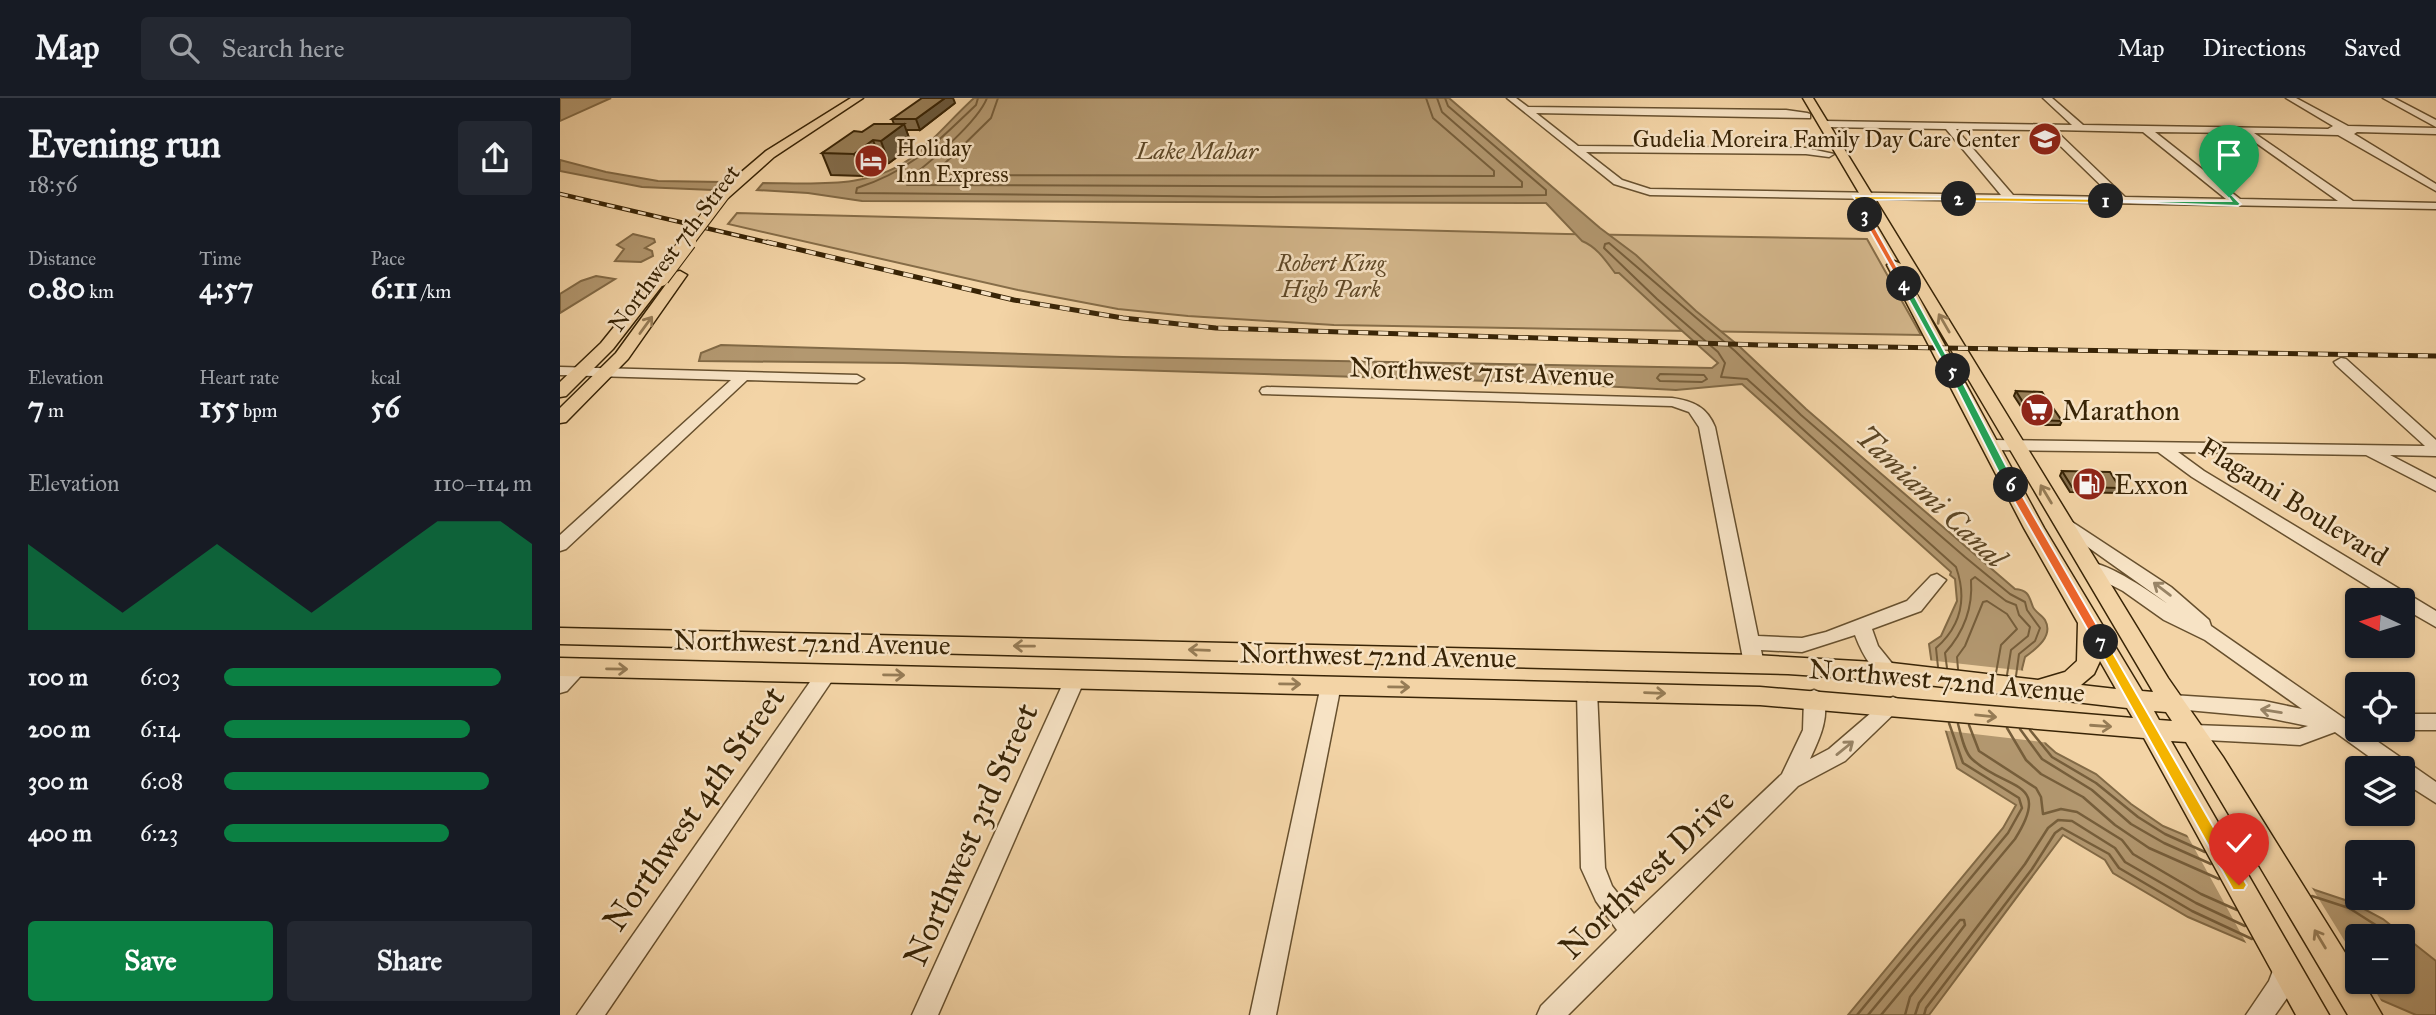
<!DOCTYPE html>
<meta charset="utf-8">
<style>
body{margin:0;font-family:"IM FELL Great Primer",serif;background:#242831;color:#f1f3f6;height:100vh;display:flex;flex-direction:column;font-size:26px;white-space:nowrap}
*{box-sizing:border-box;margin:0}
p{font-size:23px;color:#9ea1a6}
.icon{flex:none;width:38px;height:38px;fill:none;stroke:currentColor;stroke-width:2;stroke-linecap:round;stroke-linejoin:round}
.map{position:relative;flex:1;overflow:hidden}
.side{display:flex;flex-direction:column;background:#171b24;width:560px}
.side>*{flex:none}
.needle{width:46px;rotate:274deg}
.fabs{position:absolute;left:1785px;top:490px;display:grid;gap:14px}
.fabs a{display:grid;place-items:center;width:70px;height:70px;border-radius:7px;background:#171b24;box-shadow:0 2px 5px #0004;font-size:35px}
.pin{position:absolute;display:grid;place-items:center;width:60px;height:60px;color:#fff;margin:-72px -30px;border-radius:50% 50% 50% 0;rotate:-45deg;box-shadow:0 0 7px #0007}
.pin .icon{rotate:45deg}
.km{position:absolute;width:35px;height:35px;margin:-18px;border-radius:50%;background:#222;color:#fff;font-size:19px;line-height:35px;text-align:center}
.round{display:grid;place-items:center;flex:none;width:74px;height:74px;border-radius:7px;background:#242831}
.head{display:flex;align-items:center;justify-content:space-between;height:119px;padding:0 28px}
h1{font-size:38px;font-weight:800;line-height:52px}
.stats{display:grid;grid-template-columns:repeat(3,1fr);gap:10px;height:119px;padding:7px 28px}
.stats div{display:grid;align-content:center}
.stats b{font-size:30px;font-weight:800}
.stats small{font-size:19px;font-weight:400}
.stats p{font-size:19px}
.chart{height:196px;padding:14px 28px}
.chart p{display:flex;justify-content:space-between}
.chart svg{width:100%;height:126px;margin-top:7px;fill:#0b8043;opacity:.7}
.button{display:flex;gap:14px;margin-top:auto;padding:14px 28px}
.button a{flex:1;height:80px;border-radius:7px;background:#0b8043;color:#fff;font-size:28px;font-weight:800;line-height:80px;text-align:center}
.button a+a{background:#242831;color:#f1f3f6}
ul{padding:0 28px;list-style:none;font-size:23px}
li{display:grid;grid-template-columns:112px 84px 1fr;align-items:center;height:52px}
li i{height:18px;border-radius:9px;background:#0b8043}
header{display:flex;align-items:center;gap:42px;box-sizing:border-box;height:98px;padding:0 35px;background:#171b24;border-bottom:2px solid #363941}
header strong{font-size:33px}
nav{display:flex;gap:38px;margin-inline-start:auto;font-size:24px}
.search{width:490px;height:63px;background:#242831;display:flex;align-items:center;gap:18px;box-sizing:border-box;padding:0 24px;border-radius:7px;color:#9ea1a6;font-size:26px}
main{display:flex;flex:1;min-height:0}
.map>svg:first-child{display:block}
</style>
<header>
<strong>Map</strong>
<div class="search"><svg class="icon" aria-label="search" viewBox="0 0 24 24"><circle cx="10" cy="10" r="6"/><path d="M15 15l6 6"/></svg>Search here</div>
<nav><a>Map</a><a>Directions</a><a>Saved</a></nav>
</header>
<main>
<section class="side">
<div class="head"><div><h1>Evening run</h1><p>18:56</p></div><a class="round"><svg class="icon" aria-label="share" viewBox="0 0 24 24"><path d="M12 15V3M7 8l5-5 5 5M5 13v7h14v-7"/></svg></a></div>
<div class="stats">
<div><p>Distance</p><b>0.80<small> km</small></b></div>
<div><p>Time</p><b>4:57</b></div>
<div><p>Pace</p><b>6:11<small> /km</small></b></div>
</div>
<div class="stats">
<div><p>Elevation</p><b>7<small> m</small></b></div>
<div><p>Heart rate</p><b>155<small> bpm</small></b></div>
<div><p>kcal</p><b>56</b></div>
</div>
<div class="chart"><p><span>Elevation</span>110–114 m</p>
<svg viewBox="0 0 160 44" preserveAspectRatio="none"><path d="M0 44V14L10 22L20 30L30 38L40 30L50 22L60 14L70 22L80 30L90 38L100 30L110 22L120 14L130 6L140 6L150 6L160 14V44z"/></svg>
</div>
<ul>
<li><b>100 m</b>6:03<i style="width:90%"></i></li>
<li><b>200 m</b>6:14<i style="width:80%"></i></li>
<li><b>300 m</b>6:08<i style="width:86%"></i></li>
<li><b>400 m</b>6:23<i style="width:73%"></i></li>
</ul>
<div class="button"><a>Save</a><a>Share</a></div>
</section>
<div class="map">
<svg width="1876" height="917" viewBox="0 0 1876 917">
<rect width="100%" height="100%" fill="#f3d4a6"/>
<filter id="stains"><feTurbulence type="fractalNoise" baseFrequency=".00286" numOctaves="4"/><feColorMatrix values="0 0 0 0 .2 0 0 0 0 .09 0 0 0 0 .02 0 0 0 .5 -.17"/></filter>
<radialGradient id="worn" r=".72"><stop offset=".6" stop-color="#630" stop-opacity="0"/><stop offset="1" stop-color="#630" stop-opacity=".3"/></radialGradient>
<!-- green -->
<path fill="#d3b68b" stroke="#866d48" stroke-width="2" d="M177,115L1006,136L1307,141L1361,237L774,227L628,218L558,211L458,192L168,126Z"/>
<!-- water -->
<g fill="#b39870" stroke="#826a46" stroke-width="2" fill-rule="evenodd">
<path d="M0,0H51L0,23Z"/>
<path d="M414,0H889L1040,130L1076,157L1136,213L1179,248L1246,311L1455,491C1469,492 1469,499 1473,509C1475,514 1482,517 1485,522C1494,538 1476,551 1465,559L1462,571L1467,612L1486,646L1496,655L1536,676L1571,706L1603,728L1755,792L1791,804L1823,821L1876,863V917H1856L1628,819L1553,775L1545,762L1503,737L1369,917H1288L1443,730L1456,707L1397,670L1377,603L1369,546L1381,538L1397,503L1395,481L1390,477L1391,474L1182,286L1116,292L962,284L343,265L139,263L141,255L161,247L563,259L1152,270L1158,265C1125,236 1092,206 1059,175H1055C1046,163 1037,149 1022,143L986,105L302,103L248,95L197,92L203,85C255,85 312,92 355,57C376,40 394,18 414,0ZM1797,838H1843V884H1797Z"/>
<path d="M0,62L46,74L98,83L162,84L153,92L82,89L0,73Z"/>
<path d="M73,136L94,141L95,144L85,150L92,153L93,158L81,164L55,163L64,151L57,147Z"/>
<path d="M36,178L55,181L0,215V196L21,183Z"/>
</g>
<!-- pier -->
<g fill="#f3d4a6">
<path d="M1367,562L1466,573L1470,611L1490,645L1380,632Z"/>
<path d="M1626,735L1749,785L1797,863V884H1810L1823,906L1690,852Z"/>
</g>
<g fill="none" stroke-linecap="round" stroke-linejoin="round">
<!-- shore-far1 -->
<g stroke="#765e3b" stroke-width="2">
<path d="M418,0L416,7C376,45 351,73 297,90L296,95L702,99L986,97V92L888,8L885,0"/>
<path d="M427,0C418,24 369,65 347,82V87L962,89V84L882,14L877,0"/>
<path d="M438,0L431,20L378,72L379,77L934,78V73L873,20L866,0"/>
<path d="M1100,276L1144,277L1147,281L1142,284L1100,283L1097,280Z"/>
<path d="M1378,569L1376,550C1401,528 1407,500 1396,469L1187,281L1161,279L1165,265L1158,254L1097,201L1044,150L1045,146L1049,145L1175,253L1241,317L1405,459L1450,496L1465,504L1467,512L1480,530L1475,543L1459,556L1456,578"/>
<path d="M1387,570L1385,555C1404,534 1413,510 1411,482L1415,479L1446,503L1456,507L1459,517L1470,529L1468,538L1451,552L1447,577"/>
<path d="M1398,571L1397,559L1405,548L1423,504L1427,503L1447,516L1457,531L1441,547L1436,575"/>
</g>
<!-- shore -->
<g stroke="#765e3b" stroke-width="2.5">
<path d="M1409,627L1419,653L1476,690L1481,699L1483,716L1501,711L1517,714L1562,742L1573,756L1641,796L1677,812"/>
<path d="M1447,630L1466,662L1481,676L1523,699L1555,727L1589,750L1659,781"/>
<path d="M1460,631L1482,661L1532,692L1571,726L1604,745L1651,766"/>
<path d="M1470,632L1492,659L1536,685L1578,719L1605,736L1645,754"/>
<path d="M1752,798L1789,810L1833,838"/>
<path d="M1297,917L1448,735L1462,710L1459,700L1403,665L1389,625"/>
<path d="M1308,917L1455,741C1493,681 1446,693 1412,661C1404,654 1401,636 1398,626"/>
<path d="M1321,917L1400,822H1404L1405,827L1350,899L1345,917"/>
<path d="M1355,917L1359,905L1465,766L1488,730L1498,722L1512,723L1555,750L1565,764L1636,805L1685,828"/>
<path d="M1364,917L1366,910L1472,771L1495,735L1502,730L1549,756L1559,770L1632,813L1692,841"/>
</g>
<defs>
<g id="minor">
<path d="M947,0H956L968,9L1226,12L1247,15L1250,16V20L976,15L1018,48L1246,50L1274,56L1269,59L1246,56L1026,54L1062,82L1090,91L1441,97L1386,31L1264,29L1259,26L1264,23L1512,27L1483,0H1492L1523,27L1768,31L1773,28L1726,0H1736L1788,28L1876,30V36L1797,34L1794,36L1876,86V93L1778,37L1694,35L1793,103L1876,105V111L1090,97L1054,86ZM1396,31L1484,32L1553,99L1453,97ZM1495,32L1583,34L1666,101L1565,99ZM1595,34L1682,35L1778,103L1680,101Z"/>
<path d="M1823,0H1834L1876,22V29Z"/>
<path d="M1781,260L1786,261L1876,342V358L1830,357L1876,381V393L1806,357L1618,354L1644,373L1876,513V529L1843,510V502H1830L1632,379L1598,354L1431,352L1423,347L1431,342L1865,348L1776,267L1774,264Z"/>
<path d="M0,269L297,277L304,281L297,285L187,282L6,451L0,453V437L171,282L0,277Z"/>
<path d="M707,289L1112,300C1133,303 1147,309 1155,329L1198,538L1242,540L1266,534L1347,503L1371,478L1377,476L1386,482L1361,513L1312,531L1318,548L1339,574L1336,579C1316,585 1301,553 1295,537L1242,554L1201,552L1204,566L1201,571H1187L1184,566L1139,329L1129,314L1112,308L702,296L700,293L702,290Z"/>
<path d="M1500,416L1611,489L1649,522L1651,528L1876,684V705L1843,684V670H1825L1775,634L1740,647L1627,641L1624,635L1627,629L1634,627L1739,631L1748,628L1704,619L1605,610L1602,605L1605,600L1612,597L1704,603L1742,611L1645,542L1604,522L1563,493L1524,473L1521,469L1524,465C1543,460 1591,495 1608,506L1494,425L1492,421L1494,417Z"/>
<path d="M18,563L25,565L28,570L7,593L0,595V576L11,565Z"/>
<path d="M266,569L273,571L276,576L273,581L45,917H17L259,571Z"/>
<path d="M515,574L522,576L525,581L378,917H352L505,581L508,576Z"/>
<path d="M771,580L778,582L781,587L716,917H690L761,587L764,582Z"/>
<path d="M1027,585L1034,588L1037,593L1045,770L1052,788L1074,816L1222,676L1243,632L1244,600L1247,595L1254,592L1261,595C1272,615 1259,642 1250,661L1269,651L1326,602L1333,599L1340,602L1343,607L1285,663L1238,688L1008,917H977L981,908L1057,832L1036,803L1021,770L1017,593L1020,588Z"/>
<path d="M1843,616H1876V632H1842Z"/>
<path d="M1726,859L1735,862L1739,871L1727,900L1715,917H1686L1709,883L1717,862Z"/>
</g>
<g id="major">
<path d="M291,0H303L214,59L168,100H158V94L206,53Z"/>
<path d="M1243,0H1253L1608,580L1663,659L1797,874V884H1803L1822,917H1788L1626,644L1611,643L1769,917H1736L1584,640L1200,607L0,578V560L1200,589L1573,620L1567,610L1332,583L1228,576L0,546V530L1194,557L1332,565L1478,582L1505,574L1517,563L1518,525L1464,430L1327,167L1334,163L1341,166ZM1344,172L1592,592L1593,594L1582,593L1484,430ZM1540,563L1556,591L1521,587L1534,576ZM1594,613L1606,614L1612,623L1599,622Z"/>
<path d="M120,173L127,177L68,261L6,324L0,325V310L56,255L115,174Z"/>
<path d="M101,176L108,180L53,251L6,298L0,299V284L41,245L96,177Z"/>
</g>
</defs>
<!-- minor casing -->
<use href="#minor" stroke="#67502e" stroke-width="3"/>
<!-- major casing -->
<use href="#major" stroke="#382406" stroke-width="3"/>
<!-- minor -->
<use href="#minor" fill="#f7e3c5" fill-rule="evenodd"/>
<!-- major -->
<use href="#major" fill="#f3d4a6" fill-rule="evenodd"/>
<defs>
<path id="rail-far1" d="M0,96L214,146"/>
<path id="rail" d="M207,144L454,202L563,220L656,230L1201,247L1876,258"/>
</defs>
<!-- rail-far1 casing -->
<use href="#rail-far1" stroke="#382406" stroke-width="4.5"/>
<!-- rail casing -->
<use href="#rail" stroke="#382406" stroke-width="5"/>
<!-- rail-far1 -->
<use href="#rail-far1" stroke="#f7e3c5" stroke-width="2.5" stroke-dasharray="8" stroke-linecap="butt"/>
<!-- rail -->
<use href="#rail" stroke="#f7e3c5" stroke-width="3.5" stroke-dasharray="10" stroke-linecap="butt"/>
<defs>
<path id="major-bridge-far1" d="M126,146L163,97"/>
<path id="major-bridge" d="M101,180L128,144"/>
</defs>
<!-- major-bridge-far1 casing -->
<use href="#major-bridge-far1" stroke="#382406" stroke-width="14" stroke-linecap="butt"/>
<!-- major-bridge casing -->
<use href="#major-bridge" stroke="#382406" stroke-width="18" stroke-linecap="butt"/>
<!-- major-bridge-far1 -->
<use href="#major-bridge-far1" stroke="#f3d4a6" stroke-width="12"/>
<!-- major-bridge -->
<use href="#major-bridge" stroke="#f3d4a6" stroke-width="16"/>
</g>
<!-- wall -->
<g fill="#846e4d" stroke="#382406" stroke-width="2">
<path d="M395,5L360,32H346L352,48L329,65L321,64L303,78L271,77L262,55L302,34L334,26L332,21Z"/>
<path d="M1456,293L1502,323L1500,327H1473L1454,298Z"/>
<path d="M1502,373L1560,390L1558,395L1510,394L1500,378Z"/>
</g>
<!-- shaded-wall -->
<g fill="#6b5a3e" stroke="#382406" stroke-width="2">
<path d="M385,0H393L395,5L360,32L356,21Z"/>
<path d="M344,26L352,48L329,65L321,43Z"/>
<path d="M313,42L321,64L303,78L294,56Z"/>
</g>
<!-- building -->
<g fill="#998059" stroke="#382406" stroke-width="2">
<path d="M362,0H385L356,21H332Z"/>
<path d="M314,26H344L321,43L313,42L294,56L262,55L294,33L302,34Z"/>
<path d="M1456,293L1482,294L1502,323L1474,322Z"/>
<path d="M1502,373L1550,374L1560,390L1512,389Z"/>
</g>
<!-- one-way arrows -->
<defs><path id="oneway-shaft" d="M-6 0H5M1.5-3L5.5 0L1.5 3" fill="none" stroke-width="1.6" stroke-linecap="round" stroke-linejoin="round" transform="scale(1.75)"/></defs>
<g stroke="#967c56">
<use href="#oneway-shaft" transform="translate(1384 225) rotate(-120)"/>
<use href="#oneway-shaft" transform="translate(86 227) rotate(-54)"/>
<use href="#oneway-shaft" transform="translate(1486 396) rotate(-121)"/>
<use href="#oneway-shaft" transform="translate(464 548) rotate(-179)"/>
<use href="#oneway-shaft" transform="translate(639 552) rotate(-178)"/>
<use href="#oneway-shaft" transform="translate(57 571) rotate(1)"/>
<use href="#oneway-shaft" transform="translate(334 577) rotate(1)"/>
<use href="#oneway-shaft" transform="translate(730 586) rotate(1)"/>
<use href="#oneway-shaft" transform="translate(839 589) rotate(1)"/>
<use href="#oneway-shaft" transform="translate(1095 595) rotate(2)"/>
<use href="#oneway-shaft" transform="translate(1426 618) rotate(6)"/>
<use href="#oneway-shaft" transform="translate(1541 628) rotate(4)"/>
<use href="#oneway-shaft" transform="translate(1760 841) rotate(-121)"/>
</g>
<g stroke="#988466">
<use href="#oneway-shaft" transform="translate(1602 491) rotate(-143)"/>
<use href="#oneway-shaft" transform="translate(1711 613) rotate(-171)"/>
<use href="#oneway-shaft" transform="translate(1285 650) rotate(-39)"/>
</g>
<!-- split-1 -->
<path fill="#22a559" stroke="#fff" stroke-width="2" d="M1667,97H1672L1681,106L1678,108L1543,103H1671Z"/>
<!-- split-2 -->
<path fill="#f5b400" stroke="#fff" stroke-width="2" d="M1399,99L1546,101L1550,103L1546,105L1396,103Z"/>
<!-- split-3 -->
<path fill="#f5b400" stroke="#fff" stroke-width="2" d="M1293,98L1399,99L1402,101L1300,102L1308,117L1305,119Z"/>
<!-- split-4 -->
<path fill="#f0652b" stroke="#fff" stroke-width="2" d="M1305,115L1308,117L1347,187L1340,186L1301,117Z"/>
<!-- split-5 -->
<path fill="#22a559" stroke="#fff" stroke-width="2" d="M1344,183L1348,186L1396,275L1388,273L1340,186Z"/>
<!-- split-6 -->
<path fill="#22a559" stroke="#fff" stroke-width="2" d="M1393,270L1397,273L1456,387L1454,390L1445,387L1388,273Z"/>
<!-- split-7 -->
<path fill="#f0652b" stroke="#fff" stroke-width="2" d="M1451,384L1456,387L1545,541V548H1537L1445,387Z"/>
<!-- split-8 -->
<path fill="#f5b400" stroke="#fff" stroke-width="2" d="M1541,540L1545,541L1684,782L1687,787L1684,792H1673L1535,544Z"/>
<!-- icons -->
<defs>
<symbol id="school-disc" viewBox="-11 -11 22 22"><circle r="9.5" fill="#8f2418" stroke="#f7e3c5"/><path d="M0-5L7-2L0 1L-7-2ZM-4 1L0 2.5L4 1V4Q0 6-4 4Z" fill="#fff"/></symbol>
<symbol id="hotel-disc" viewBox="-11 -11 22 22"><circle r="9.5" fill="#8f2418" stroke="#f7e3c5"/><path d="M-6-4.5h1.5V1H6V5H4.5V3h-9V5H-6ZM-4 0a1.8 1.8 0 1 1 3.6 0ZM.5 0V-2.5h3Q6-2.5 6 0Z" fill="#fff"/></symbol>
<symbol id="supermarket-disc" viewBox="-11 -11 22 22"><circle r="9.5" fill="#8f2418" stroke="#f7e3c5"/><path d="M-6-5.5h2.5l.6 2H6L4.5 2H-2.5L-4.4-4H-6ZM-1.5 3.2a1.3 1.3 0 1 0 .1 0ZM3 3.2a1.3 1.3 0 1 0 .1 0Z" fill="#fff"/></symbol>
<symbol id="fuel-disc" viewBox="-11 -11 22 22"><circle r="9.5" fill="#8f2418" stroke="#f7e3c5"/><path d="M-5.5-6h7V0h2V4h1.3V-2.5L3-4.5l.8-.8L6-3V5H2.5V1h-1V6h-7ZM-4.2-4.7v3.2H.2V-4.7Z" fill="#fff"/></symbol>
</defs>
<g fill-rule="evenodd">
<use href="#school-disc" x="1466" y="22" width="38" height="38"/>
<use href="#hotel-disc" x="292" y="44" width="38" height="38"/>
<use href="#supermarket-disc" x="1458" y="293" width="38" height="38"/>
<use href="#fuel-disc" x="1510" y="367" width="38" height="38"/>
</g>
<g text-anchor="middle" stroke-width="5" stroke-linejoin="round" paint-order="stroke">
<!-- far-poi labels -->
<g font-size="23" fill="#382406" stroke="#f7e3c5" text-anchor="end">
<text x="1460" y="49">Gudelia Moreira Family Day Care Center</text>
<text x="336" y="58" text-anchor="start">Holiday<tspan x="336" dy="26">Inn Express</tspan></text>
</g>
<!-- far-street labels -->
<g font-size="23" fill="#382406" stroke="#f7e3c5">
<text transform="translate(114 150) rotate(-53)" y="8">Northwest 7th Street</text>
</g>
<!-- far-park labels -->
<g font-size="23" font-style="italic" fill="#5f4827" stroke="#f7e3c5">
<text x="771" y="173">Robert King<tspan x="771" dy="26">High Park</tspan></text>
</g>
<!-- far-water labels -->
<g font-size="24" font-style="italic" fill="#5d4726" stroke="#f7e3c5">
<text x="637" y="61">Lake Mahar</text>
</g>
<!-- street labels -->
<g font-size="28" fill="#382406" stroke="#f7e3c5">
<text transform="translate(922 273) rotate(2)" y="10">Northwest 71st Avenue</text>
<text transform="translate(1734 403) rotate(32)" y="10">Flagami Boulevard</text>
<text transform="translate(252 544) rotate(1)" y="10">Northwest 72nd Avenue</text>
<text transform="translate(818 557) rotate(1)" y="10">Northwest 72nd Avenue</text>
<text transform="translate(1387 582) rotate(5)" y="10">Northwest 72nd Avenue</text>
</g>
<!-- poi labels -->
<g font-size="28" fill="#382406" stroke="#f7e3c5" text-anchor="start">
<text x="1502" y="322">Marathon</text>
<text x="1554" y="396">Exxon</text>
</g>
<!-- water labels -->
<g font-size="30" font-style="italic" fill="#5d4726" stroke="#f7e3c5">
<text transform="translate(1371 399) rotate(43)" y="10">Tamiami Canal</text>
</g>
<!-- near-street labels -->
<g font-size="33" fill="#382406" stroke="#f7e3c5">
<text transform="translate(133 710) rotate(-55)" y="12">Northwest 4th Street</text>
<text transform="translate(410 736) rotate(-66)" y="12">Northwest 3rd Street</text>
<text transform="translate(1086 775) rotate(-44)" y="12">Northwest Drive</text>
</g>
</g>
<rect width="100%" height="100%" filter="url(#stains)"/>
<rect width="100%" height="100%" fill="url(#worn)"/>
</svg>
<div class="fabs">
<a><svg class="needle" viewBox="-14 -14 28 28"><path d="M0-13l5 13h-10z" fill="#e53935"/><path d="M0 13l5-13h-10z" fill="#9ea1a6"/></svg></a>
<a><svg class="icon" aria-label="locate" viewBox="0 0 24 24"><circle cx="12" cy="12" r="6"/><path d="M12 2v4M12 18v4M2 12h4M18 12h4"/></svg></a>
<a><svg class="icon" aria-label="layers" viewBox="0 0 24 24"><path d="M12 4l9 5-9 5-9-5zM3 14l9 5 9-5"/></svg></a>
<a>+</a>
<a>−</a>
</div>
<div class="pin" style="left:1669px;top:99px;background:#1e9e55"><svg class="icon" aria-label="arrive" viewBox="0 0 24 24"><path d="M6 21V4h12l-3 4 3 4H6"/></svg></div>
<div class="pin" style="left:1679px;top:787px;background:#d93025"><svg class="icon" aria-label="check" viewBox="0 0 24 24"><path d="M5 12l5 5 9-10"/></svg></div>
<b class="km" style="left:1546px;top:103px">1</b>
<b class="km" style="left:1399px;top:101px">2</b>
<b class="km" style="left:1305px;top:117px">3</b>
<b class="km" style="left:1344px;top:186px">4</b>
<b class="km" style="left:1393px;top:273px">5</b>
<b class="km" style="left:1451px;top:387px">6</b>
<b class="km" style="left:1541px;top:544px">7</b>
</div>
</main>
